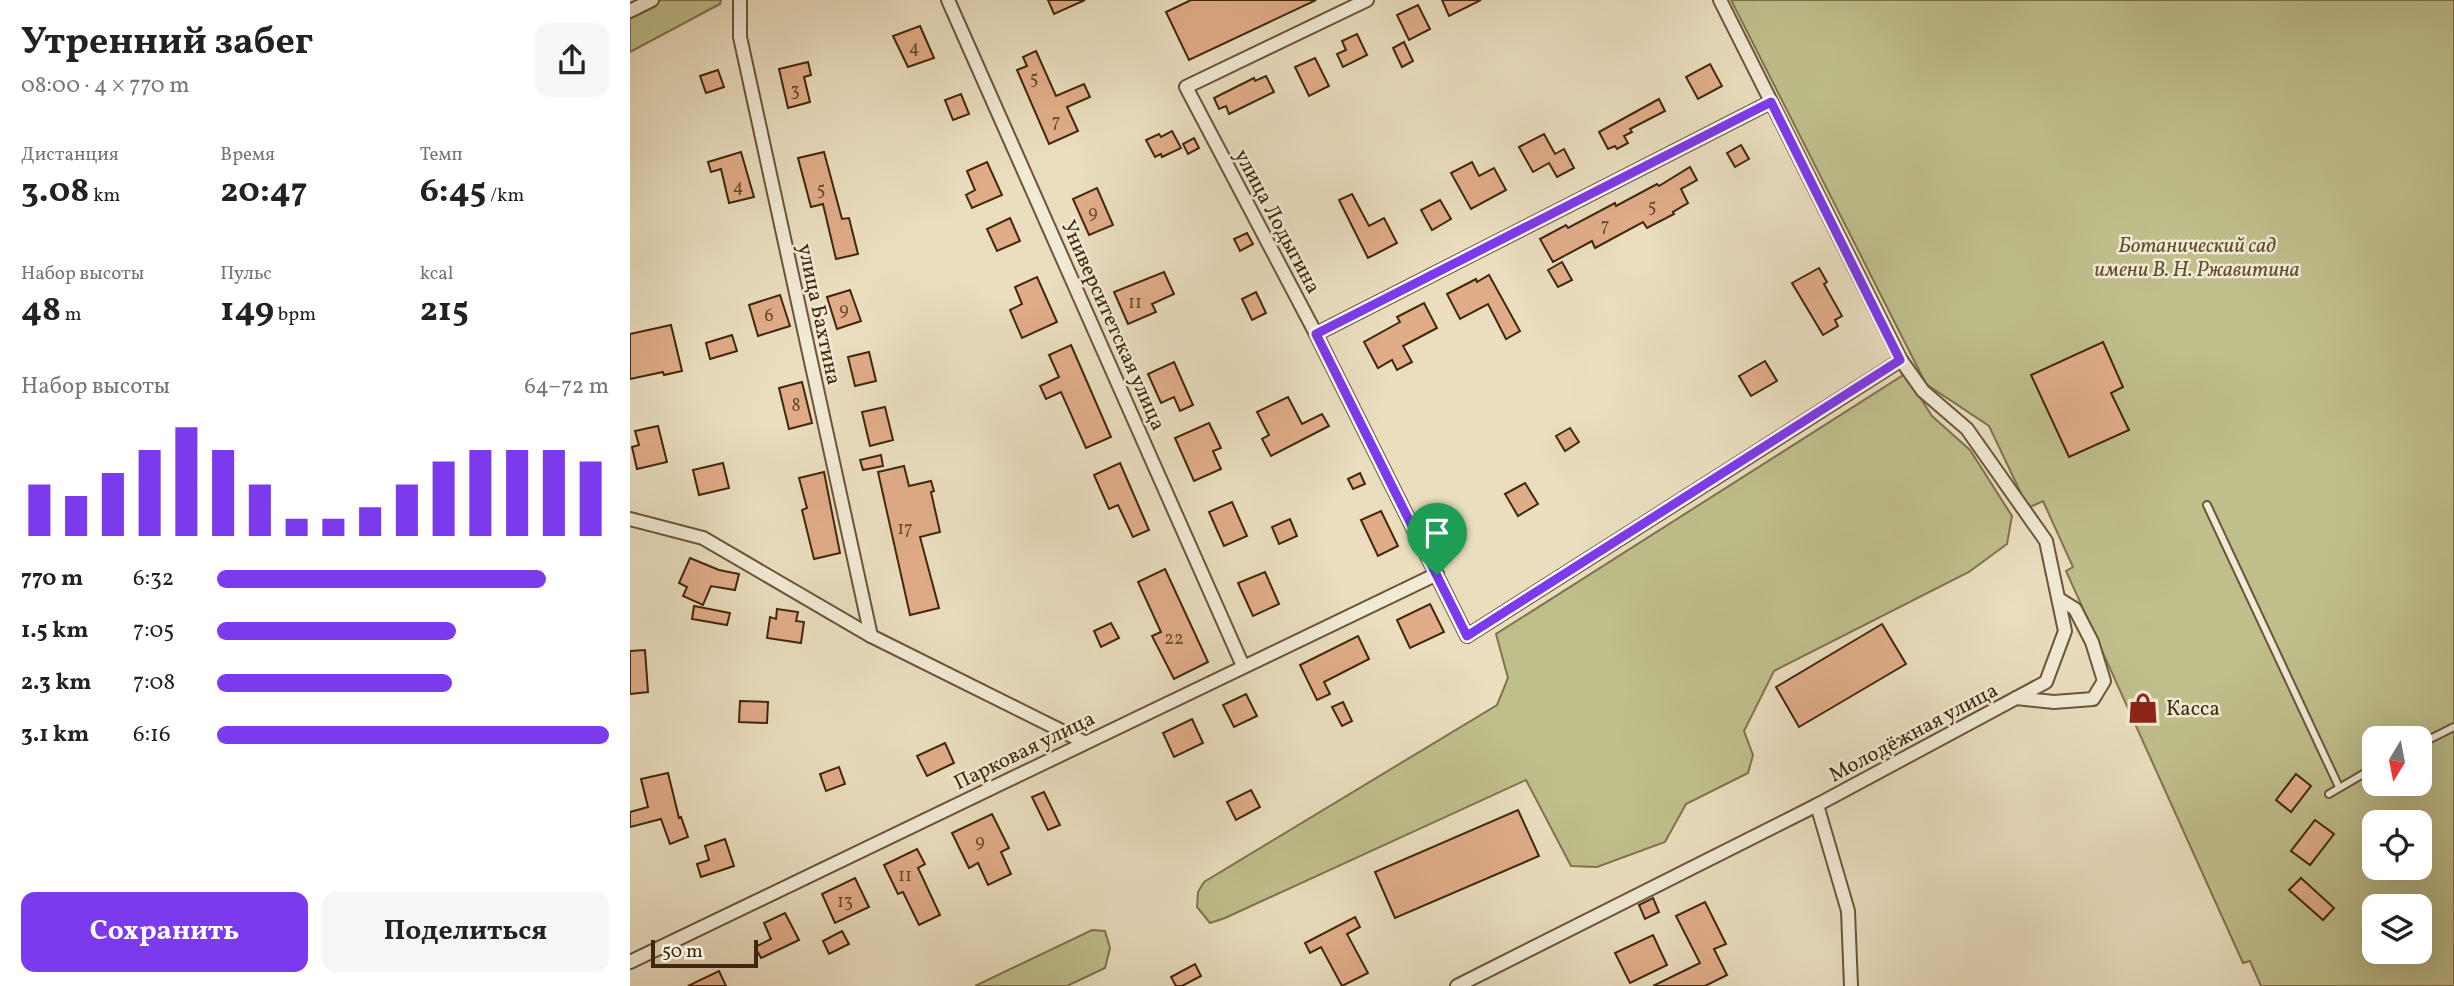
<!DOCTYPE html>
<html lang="ru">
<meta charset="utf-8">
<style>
body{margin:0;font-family:Vollkorn,serif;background:#f6f6f6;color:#222;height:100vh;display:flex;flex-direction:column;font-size:26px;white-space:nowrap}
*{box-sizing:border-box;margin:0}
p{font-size:23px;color:#767676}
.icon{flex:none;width:38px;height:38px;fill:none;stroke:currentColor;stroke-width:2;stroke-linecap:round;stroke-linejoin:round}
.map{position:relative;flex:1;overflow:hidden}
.sheet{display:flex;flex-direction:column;background:#fff;width:630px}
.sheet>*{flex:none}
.needle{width:46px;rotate:190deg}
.tools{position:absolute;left:1732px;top:726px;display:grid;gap:14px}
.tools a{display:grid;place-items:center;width:70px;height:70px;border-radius:14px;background:#fff;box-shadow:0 7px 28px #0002;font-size:35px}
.scale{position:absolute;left:21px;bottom:18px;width:107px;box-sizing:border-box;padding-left:7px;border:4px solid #41270e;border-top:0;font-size:19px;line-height:24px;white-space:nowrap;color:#41270e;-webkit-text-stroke:5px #f1ead5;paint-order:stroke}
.pin{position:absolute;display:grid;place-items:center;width:60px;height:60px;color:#fff;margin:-72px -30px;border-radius:50% 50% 50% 0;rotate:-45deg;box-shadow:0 0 7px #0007}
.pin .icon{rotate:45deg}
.round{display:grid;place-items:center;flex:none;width:74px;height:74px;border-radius:14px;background:#f6f6f6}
.summary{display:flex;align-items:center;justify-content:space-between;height:119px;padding:0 21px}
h1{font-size:38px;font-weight:700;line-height:52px}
.metrics{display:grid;grid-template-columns:repeat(3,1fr);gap:10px;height:119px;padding:7px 21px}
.metrics div{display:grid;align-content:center}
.metrics b{font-size:35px;font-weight:700}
.metrics small{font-size:19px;font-weight:400}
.metrics p{font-size:19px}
.chart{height:196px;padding:14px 21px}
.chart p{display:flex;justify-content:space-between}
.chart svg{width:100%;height:126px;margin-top:7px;stroke:#7c3aed;stroke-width:6}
.cta{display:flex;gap:14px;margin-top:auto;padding:14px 21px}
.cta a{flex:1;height:80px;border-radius:14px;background:#7c3aed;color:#fff;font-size:28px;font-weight:700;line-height:80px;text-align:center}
.cta a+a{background:#f6f6f6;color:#222}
ul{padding:0 21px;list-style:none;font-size:23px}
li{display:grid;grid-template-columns:112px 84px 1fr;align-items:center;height:52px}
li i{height:18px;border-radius:9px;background:#7c3aed}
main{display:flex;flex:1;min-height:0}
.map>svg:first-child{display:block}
</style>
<main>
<section class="sheet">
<div class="summary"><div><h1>Утренний забег</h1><p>08:00 · 4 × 770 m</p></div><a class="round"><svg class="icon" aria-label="share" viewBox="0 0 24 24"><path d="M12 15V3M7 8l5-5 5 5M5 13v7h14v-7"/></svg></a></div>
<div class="metrics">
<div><p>Дистанция</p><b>3.08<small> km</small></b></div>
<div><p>Время</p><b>20:47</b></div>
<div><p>Темп</p><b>6:45<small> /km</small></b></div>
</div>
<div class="metrics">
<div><p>Набор высоты</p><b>48<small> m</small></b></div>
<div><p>Пульс</p><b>149<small> bpm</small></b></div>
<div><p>kcal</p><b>215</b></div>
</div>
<div class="chart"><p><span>Набор высоты</span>64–72 m</p>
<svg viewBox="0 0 160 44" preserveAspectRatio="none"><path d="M5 44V26M15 44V30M25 44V22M35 44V14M45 44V6M55 44V14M65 44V26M75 44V38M85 44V38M95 44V34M105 44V26M115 44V18M125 44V14M135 44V14M145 44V14M155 44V18"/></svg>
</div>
<ul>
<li><b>770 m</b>6:32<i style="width:84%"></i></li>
<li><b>1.5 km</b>7:05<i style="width:61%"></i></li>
<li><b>2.3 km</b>7:08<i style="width:60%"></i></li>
<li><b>3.1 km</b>6:16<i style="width:100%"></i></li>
</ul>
<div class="cta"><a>Сохранить</a><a>Поделиться</a></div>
</section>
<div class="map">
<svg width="1824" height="986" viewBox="0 0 1824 986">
<rect width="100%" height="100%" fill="#eadebf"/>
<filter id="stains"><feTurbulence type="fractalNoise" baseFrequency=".00286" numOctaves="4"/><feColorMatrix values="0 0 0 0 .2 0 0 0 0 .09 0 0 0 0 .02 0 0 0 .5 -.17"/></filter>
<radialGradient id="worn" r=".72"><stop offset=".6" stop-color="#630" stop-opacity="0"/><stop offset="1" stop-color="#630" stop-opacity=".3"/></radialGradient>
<!-- green -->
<g fill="#bfbf8c" stroke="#80734d" stroke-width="2" fill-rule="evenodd">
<path d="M16,0H91L90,4L0,52V8Z"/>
<path d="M1101,0H1824V986H1631L1620,961L1613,963L1436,571L1443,567L1413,501L1398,508L1359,426L1296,384ZM1745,738H1790V784H1745ZM1745,822H1790V868H1745ZM1745,906H1790V952H1745Z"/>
<path d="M1275,374L1302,416L1340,450L1382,516L1377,544L1339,572L1144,671L1114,731L1123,755L1118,773L1056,804L1035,842L967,867L941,866L896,780L595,918L580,923L567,907L568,892L574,882L867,705L878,678L866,634Z"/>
<path d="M462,930L475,931L480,948L475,968L437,986H345Z"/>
</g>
<!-- building -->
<g fill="#e1ad89" stroke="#41270e" stroke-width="2">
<path d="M418,0H455L424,14Z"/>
<path d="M561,0H686L559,60L536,12Z"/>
<path d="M812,0H851L819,16Z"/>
<path d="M788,5L800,29L779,40L767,15Z"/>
<path d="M290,26L304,58L278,67L263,36Z"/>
<path d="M727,34L737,55L713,67L707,54L716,50L712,41Z"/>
<path d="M774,42L783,61L772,67L763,48Z"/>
<path d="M406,51L426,96L454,84L460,97L437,107L448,131L419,144L387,70L397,66L393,57Z"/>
<path d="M685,58L699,86L679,96L665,67Z"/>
<path d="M178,62L181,75L174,77L180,102L158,108L149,69Z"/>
<path d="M1080,64L1092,86L1068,99L1056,77Z"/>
<path d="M88,70L94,87L76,93L70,76Z"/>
<path d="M636,76L644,92L599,114L596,106L589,109L584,98L624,78L625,81Z"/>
<path d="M331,94L339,114L323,120L315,100Z"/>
<path d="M1029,99L1035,111L1000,129L1002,132L994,136L998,143L987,149L985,146L978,149L969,132Z"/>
<path d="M542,131L551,148L532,157L531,154L525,157L516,140L529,134L531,137Z"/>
<path d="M914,134L925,154L934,149L944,168L927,177L919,163L903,172L889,147Z"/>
<path d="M564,138L569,148L558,154L553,144Z"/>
<path d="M1111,145L1119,159L1105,167L1097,153Z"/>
<path d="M111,152L124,197L99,203L91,169L81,172L78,162Z"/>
<path d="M194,152L212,219L219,218L228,254L206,259L193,204L181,207L168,158Z"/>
<path d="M357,162L372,195L342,208L336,195L345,190L337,171Z"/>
<path d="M842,162L849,176L864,168L876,190L841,209L821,173Z"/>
<path d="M1060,167L1067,180L1051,189L1058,203L1043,212L1044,214L1017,228L1013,222L965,248L962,241L923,262L910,239L936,225L938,228L985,203L986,206L1027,184L1029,186Z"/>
<path d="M467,188L483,225L459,235L443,199Z"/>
<path d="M722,194L739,226L754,218L767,243L738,258L709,200Z"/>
<path d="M810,200L821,219L802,230L791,210Z"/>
<path d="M380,218L390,241L367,251L357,229Z"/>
<path d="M617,233L623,244L610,251L604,239Z"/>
<path d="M932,262L942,280L928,287L918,270Z"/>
<path d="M1189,268L1197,282L1194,284L1212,316L1205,320L1208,326L1193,335L1162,283Z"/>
<path d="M534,272L544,294L522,304L526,312L498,324L484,292Z"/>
<path d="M859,275L890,331L876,339L858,304L830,319L817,294L846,279L847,282Z"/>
<path d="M407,277L427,322L392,338L380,310L392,304L385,287Z"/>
<path d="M220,290L231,321L207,329L197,297Z"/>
<path d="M626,292L636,313L622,320L612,299Z"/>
<path d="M150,295L160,326L128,336L119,305Z"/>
<path d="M794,303L807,328L773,346L782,362L767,370L762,360L748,368L734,342L770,322L767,317Z"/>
<path d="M41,325L52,371L34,375L33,372L0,379V334Z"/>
<path d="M102,335L107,351L80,359L76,343Z"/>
<path d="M1473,342L1493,387L1481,393L1499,430L1439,457L1401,375Z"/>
<path d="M441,345L481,437L456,448L431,392L416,399L410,386L429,377L419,355Z"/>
<path d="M239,352L246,381L225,386L218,357Z"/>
<path d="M1135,361L1147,381L1121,396L1109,376Z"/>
<path d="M544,362L563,405L550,411L544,397L531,403L518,374Z"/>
<path d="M172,382L182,423L159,429L149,388Z"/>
<path d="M658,397L672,424L692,414L699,426L641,456L632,439L639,435L627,412Z"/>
<path d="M255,407L263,440L240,446L232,412Z"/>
<path d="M579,423L591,448L583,451L591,469L564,481L545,438Z"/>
<path d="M28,426L37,462L7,469L2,447L9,445L5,431Z"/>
<path d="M940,428L949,442L935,451L926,436Z"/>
<path d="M251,455L253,466L233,470L230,460Z"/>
<path d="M93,463L99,488L69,495L63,470Z"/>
<path d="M490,463L519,530L503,537L488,505L479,509L464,475Z"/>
<path d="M274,466L279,486L301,481L304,491L301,492L310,532L290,537L309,608L280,615L248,472Z"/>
<path d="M194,472L210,553L184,559L172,510L177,508L169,478Z"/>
<path d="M730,473L735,484L723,489L718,479Z"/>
<path d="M895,483L908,504L888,516L875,494Z"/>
<path d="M602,502L617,536L594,546L579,512Z"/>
<path d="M751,511L768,546L748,556L731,520Z"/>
<path d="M660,519L667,536L649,544L642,527Z"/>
<path d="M60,558L89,570L109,574L105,590L81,586L73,605L53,596L57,587L49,583Z"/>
<path d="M535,569L578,662L544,679L522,636L531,632L508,582Z"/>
<path d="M635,572L649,604L623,616L608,583Z"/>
<path d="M800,604L814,632L780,648L767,620Z"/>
<path d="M64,606L100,613L97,625L62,619Z"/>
<path d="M147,609L168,612L166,621L174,622L171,643L137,638L140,617L146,619Z"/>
<path d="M481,623L489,638L471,647L464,631Z"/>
<path d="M1252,624L1276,664L1169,727L1146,687Z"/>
<path d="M728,636L739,659L694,682L700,694L687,700L670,665Z"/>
<path d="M15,650L18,692L0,694V651Z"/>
<path d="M616,694L627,716L604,727L593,705Z"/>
<path d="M110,701L138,702L137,723L109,722Z"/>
<path d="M713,702L722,721L712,726L702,707Z"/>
<path d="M562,719L573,743L544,757L533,733Z"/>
<path d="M315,743L324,763L297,776L287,756Z"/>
<path d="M209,767L215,784L196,791L190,774Z"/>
<path d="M38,773L49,818L51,817L58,837L40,844L31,819L0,827V812L18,807L11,779Z"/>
<path d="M1666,774L1681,786L1661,812L1646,800Z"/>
<path d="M621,790L630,807L606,820L597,802Z"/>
<path d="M414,792L430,825L418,830L402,797Z"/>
<path d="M888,810L909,856L765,918L745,872Z"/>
<path d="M362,814L379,848L371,852L381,874L358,885L348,863L339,868L322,833Z"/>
<path d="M1685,820L1704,834L1680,865L1661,851Z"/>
<path d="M95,839L104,866L71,877L67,864L79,860L75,846Z"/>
<path d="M287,849L295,864L288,868L310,915L289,925L273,892L268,894L254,865Z"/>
<path d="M225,878L239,907L205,923L192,894Z"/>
<path d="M1671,878L1704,908L1693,920L1659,890Z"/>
<path d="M1023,898L1029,912L1015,919L1009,905Z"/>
<path d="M1075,902L1096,944L1084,949L1097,975L1075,986H1023L1070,963L1046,916Z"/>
<path d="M155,913L169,940L131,958L125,947L141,939L134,923Z"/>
<path d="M725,917L730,927L717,934L738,973L712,986L691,947L680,953L675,943Z"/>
<path d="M212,931L219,944L199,954L193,941Z"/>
<path d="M1023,935L1037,965L1000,983L985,953Z"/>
<path d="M565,964L571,976L552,986H546L541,977Z"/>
<path d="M89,971L96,986H58Z"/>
</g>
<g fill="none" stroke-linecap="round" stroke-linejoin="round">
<defs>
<g id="lane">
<path d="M1577,505L1709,787"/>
<path d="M1790,744L1824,727"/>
<path d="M1699,794L1745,767"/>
</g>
<g id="street">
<path d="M110,0V37L241,636"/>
<path d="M318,0L613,666"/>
<path d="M737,0L556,87L686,334L837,636L1271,360"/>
<path d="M0,11L22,0"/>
<path d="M686,334L1141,102"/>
<path d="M0,519L73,538L241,636L454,742"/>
<path d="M1386,698L1424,702L1463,699L1474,681L1462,642L1445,609L1429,599"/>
<path d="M1187,805L1218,911L1221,986"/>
<path d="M0,962L807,574"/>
<path d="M827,986L1187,805L1416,682L1435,631L1416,541L1337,429L1293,391L1271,360L1090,0"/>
</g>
</defs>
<!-- lane casing -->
<use href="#lane" stroke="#6b553a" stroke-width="10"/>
<!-- street casing -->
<use href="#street" stroke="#6b553a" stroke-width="16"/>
<!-- lane -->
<use href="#lane" stroke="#f1ead5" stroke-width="6"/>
<!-- street -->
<use href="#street" stroke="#f1ead5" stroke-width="12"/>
</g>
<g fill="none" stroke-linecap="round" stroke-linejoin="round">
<defs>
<path id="route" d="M1141,102L1270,360L837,636L686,334Z"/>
</defs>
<!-- route casing -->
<use href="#route" stroke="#fff" stroke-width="14"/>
<!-- route -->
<use href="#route" stroke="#7c3aed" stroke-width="9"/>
</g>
<!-- icons -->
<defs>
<symbol id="shop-bare" viewBox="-9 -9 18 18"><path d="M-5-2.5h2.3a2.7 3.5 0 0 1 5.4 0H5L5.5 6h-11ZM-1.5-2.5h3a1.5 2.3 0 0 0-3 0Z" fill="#8f2418" stroke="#f1ead5" stroke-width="2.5" paint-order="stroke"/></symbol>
</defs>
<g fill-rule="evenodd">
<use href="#shop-bare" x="1491" y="686" width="44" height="44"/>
</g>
<g text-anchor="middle" stroke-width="5" stroke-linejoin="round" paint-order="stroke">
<!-- number labels -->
<g font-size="18" fill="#69482d">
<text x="284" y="53">4</text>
<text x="404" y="84">5</text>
<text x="165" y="96">3</text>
<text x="426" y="127">7</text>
<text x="108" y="192">4</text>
<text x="191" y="195">5</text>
<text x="1022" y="212">5</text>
<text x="463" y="218">9</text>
<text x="975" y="231">7</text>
<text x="505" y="308">11</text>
<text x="214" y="315">9</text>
<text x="139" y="321">6</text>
<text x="166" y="411">8</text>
<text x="275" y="534">17</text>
<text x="544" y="644">22</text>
<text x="350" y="847">9</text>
<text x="275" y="881">11</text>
<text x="215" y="907">13</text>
</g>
<!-- street labels -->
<g font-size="21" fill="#41270e" stroke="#f1ead5">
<text transform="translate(648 221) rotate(62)" y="7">улица Лодыгина</text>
<text transform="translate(190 314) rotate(78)" y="7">улица Бахтина</text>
<text transform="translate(484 325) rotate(66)" y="7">Университетская улица</text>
<text transform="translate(1283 732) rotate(-28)" y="7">Молодёжная улица</text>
<text transform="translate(394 750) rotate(-26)" y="7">Парковая улица</text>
</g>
<!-- park labels -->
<g font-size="21" font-style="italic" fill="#604d2e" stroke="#f1ead5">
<text x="1567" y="252">Ботанический сад<tspan x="1567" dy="24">имени В. Н. Ржавитина</tspan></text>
</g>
<!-- poi labels -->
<g font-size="21" fill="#41270e" stroke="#f1ead5" text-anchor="start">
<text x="1536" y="715">Касса</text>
</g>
</g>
<rect width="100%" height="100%" filter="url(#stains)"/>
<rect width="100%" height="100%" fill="url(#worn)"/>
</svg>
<div class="tools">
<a><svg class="needle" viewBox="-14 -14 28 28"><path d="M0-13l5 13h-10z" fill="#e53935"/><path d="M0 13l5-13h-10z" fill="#767676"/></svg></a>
<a><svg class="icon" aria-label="locate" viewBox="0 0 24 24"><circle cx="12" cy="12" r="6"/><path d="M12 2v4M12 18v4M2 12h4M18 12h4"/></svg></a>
<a><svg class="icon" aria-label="layers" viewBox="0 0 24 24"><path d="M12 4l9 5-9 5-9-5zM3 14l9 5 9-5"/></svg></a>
</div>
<div class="scale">50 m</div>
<div class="pin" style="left:807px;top:575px;background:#1e9e55"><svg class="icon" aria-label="arrive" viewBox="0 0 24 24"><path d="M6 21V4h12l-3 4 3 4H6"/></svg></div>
</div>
</main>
